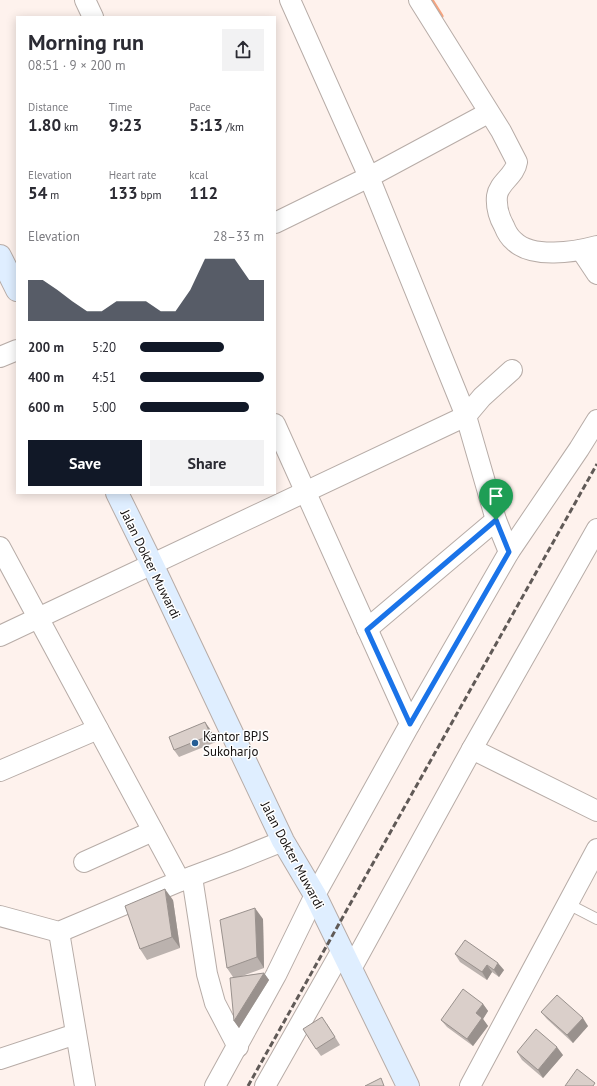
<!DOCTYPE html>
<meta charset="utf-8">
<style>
body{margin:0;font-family:"PT Sans",sans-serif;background:#f2f2f3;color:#2b2b33;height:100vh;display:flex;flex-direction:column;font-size:15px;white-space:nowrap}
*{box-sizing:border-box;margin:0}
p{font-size:13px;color:#7c7c81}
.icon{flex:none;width:22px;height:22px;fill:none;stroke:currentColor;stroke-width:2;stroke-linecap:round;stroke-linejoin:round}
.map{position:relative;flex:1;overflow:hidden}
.drawer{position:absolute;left:16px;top:16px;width:260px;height:478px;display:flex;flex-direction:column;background:#fff;border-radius:0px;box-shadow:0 2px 10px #0003}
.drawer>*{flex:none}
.pin{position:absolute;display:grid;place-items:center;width:34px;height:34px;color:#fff;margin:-41px -17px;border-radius:50% 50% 50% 0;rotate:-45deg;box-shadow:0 0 4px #0007}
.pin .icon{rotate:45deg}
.round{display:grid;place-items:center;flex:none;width:42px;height:42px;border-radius:0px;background:#f2f2f3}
.head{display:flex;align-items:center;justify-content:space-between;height:68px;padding:0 12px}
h1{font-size:22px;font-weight:700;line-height:30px}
.stats{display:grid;grid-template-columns:repeat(3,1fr);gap:6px;height:68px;padding:4px 12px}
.stats div{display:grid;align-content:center}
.stats b{font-size:17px;font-weight:700}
.stats small{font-size:11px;font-weight:400}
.stats p{font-size:11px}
.chart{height:112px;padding:8px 12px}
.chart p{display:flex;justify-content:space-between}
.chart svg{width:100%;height:72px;margin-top:4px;fill:#111827;opacity:.7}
.cta{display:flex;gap:8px;margin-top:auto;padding:8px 12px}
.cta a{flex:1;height:46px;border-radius:0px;background:#111827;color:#fff;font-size:16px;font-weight:700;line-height:46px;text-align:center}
.cta a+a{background:#f2f2f3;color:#2b2b33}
ul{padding:0 12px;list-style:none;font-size:13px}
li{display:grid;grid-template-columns:64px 48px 1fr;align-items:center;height:30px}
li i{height:10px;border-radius:5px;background:#111827}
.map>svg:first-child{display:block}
</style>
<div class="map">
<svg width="597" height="1086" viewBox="0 0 597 1086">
<rect width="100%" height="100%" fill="#fef2ed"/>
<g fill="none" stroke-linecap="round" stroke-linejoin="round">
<!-- stream -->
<path stroke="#f7a37d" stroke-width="5" d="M431,0L441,16"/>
<defs>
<path id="lane" d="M568,904L597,919"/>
<g id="street">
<path d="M85,0L93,17"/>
<path d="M290,0L369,177L466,416L496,520L509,552"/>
<path d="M419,0L501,131L517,162C515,176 499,182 497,196C496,206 499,217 504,226C506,231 509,237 514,241C532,259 575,252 597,246"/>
<path d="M275,223L369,177L488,113"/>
<path d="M581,250L597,274"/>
<path d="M0,357L17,350"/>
<path d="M275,424L410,724"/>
<path d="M0,547L180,881"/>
<path d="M367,629L496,520"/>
<path d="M0,636L466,416L482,397L512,370"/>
<path d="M472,749L597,811"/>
<path d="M0,771L98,729"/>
<path d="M84,862L153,831"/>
<path d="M192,877L207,974L215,1003L238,1047"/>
<path d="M0,916L59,932L180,881L236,860L283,841"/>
<path d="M59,932L85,1086"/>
<path d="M351,969L472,749L597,529"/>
<path d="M0,1059L76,1034"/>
<path d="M215,1086L276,975L315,895L410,724L509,552L579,449L597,420"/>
<path d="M265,1086L342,950"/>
<path d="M470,1086L597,849"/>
</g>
<g id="secondary">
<path d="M0,256L17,290"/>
<path d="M117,493L152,564L283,841L315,895L408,1086"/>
</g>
</defs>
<!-- lane casing -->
<use href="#lane" stroke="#b7aca7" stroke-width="12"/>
<!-- street casing -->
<use href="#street" stroke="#b7aca7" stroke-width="22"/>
<!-- secondary casing -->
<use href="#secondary" stroke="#b7aca7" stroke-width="24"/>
<!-- lane -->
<use href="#lane" stroke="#fff" stroke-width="10"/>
<!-- street -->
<use href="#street" stroke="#fff" stroke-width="20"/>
<!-- secondary -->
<use href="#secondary" stroke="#dfeeff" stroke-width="22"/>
<!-- rail -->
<path stroke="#605a57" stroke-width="3" stroke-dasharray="6 3" stroke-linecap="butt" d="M248,1086L597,464"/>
</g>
<!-- wall -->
<g fill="#bbb2ae">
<path d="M210,729L216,742L179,757L174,750Z"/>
<path d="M173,900L180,948L147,960L140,949Z"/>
<path d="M263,919L264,968L242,976L264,973L269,980L239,1028L234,1021L233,977L227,968Z"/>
<path d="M455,954L504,970L499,977L492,972L487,980L460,962Z"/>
<path d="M483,1004L488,1011L483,1019L488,1026L473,1046L447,1027L441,1020Z"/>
<path d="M541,1012L588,1026L573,1043L547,1019Z"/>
<path d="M327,1024L340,1045L321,1056L316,1049Z"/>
<path d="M517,1052L563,1055L543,1078L522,1060Z"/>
</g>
<!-- shaded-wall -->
<g fill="#99918d">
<path d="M205,722L210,729L216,742L211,735Z"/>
<path d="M165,889L173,900L180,948L172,937Z"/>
<path d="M255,908L263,919L264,968L257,957Z"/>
<path d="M498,963L504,970L499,977L494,970Z"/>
<path d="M487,965L492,972L487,980L482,972Z"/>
<path d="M264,973L269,980L239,1028L234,1021Z"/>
<path d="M483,1004L488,1011L483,1019L488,1026L473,1046L467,1039L476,1013Z"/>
<path d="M583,1018L588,1026L573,1043L567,1035Z"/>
<path d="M557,1047L563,1055L543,1078L538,1070Z"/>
</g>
<!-- building -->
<g fill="#dacfca" stroke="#99918d">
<path d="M205,722L211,735L174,750L169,737Z"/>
<path d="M165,889L172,937L140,949L125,906Z"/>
<path d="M255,908L257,957L227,968L220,920Z"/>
<path d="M465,940L498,963L494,970L487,965L482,972L455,954Z"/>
<path d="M264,973L234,1021L230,978Z"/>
<path d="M463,989L483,1004L476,1013L482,1018L467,1039L441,1020Z"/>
<path d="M557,995L583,1018L567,1035L541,1012Z"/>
<path d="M322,1017L335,1037L316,1049L303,1029Z"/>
<path d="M536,1029L557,1047L538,1070L517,1052Z"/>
<path d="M577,1069L595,1083L593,1086H565Z"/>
<path d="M381,1078L384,1086H365Z"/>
</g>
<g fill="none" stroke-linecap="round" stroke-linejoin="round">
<defs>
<path id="route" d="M496,520L509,552L410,724L367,630Z"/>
</defs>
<!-- route casing -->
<use href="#route" stroke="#fff" stroke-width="8"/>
<!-- route -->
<use href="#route" stroke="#1a73e8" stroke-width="5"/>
</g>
<!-- markers -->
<circle fill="#245d95" stroke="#fff" stroke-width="1.5" cx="195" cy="743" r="4"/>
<g text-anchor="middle" stroke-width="3" stroke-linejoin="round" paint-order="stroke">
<!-- street labels -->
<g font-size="13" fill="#151110" stroke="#fff">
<text transform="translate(151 564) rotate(64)" y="5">Jalan Dokter Muwardi</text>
<text transform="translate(293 855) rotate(62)" y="5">Jalan Dokter Muwardi</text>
</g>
<!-- poi labels -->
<g font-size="13" fill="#151110" stroke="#fff" text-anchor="start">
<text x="203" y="741">Kantor BPJS<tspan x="203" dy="15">Sukoharjo</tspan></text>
</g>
</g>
</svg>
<div class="pin" style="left:496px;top:520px;background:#1e9e55"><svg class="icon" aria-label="arrive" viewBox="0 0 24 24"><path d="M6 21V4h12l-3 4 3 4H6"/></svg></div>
<section class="drawer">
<div class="head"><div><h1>Morning run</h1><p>08:51 · 9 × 200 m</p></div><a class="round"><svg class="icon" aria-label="share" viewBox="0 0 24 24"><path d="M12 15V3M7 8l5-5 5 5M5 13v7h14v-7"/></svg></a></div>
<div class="stats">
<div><p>Distance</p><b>1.80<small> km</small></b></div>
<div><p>Time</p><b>9:23</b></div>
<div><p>Pace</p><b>5:13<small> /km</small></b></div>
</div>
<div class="stats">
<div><p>Elevation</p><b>54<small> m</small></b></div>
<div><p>Heart rate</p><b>133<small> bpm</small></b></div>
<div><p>kcal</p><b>112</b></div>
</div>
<div class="chart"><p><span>Elevation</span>28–33 m</p>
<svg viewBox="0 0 160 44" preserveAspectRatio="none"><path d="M0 44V19L10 19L20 25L30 32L40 38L50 38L60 32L70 32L80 32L90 38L100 38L110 25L120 6L130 6L140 6L150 19L160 19V44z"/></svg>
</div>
<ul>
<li><b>200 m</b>5:20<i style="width:68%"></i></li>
<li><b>400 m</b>4:51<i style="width:100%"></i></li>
<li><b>600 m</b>5:00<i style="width:88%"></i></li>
</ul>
<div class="cta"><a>Save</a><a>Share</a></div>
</section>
</div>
